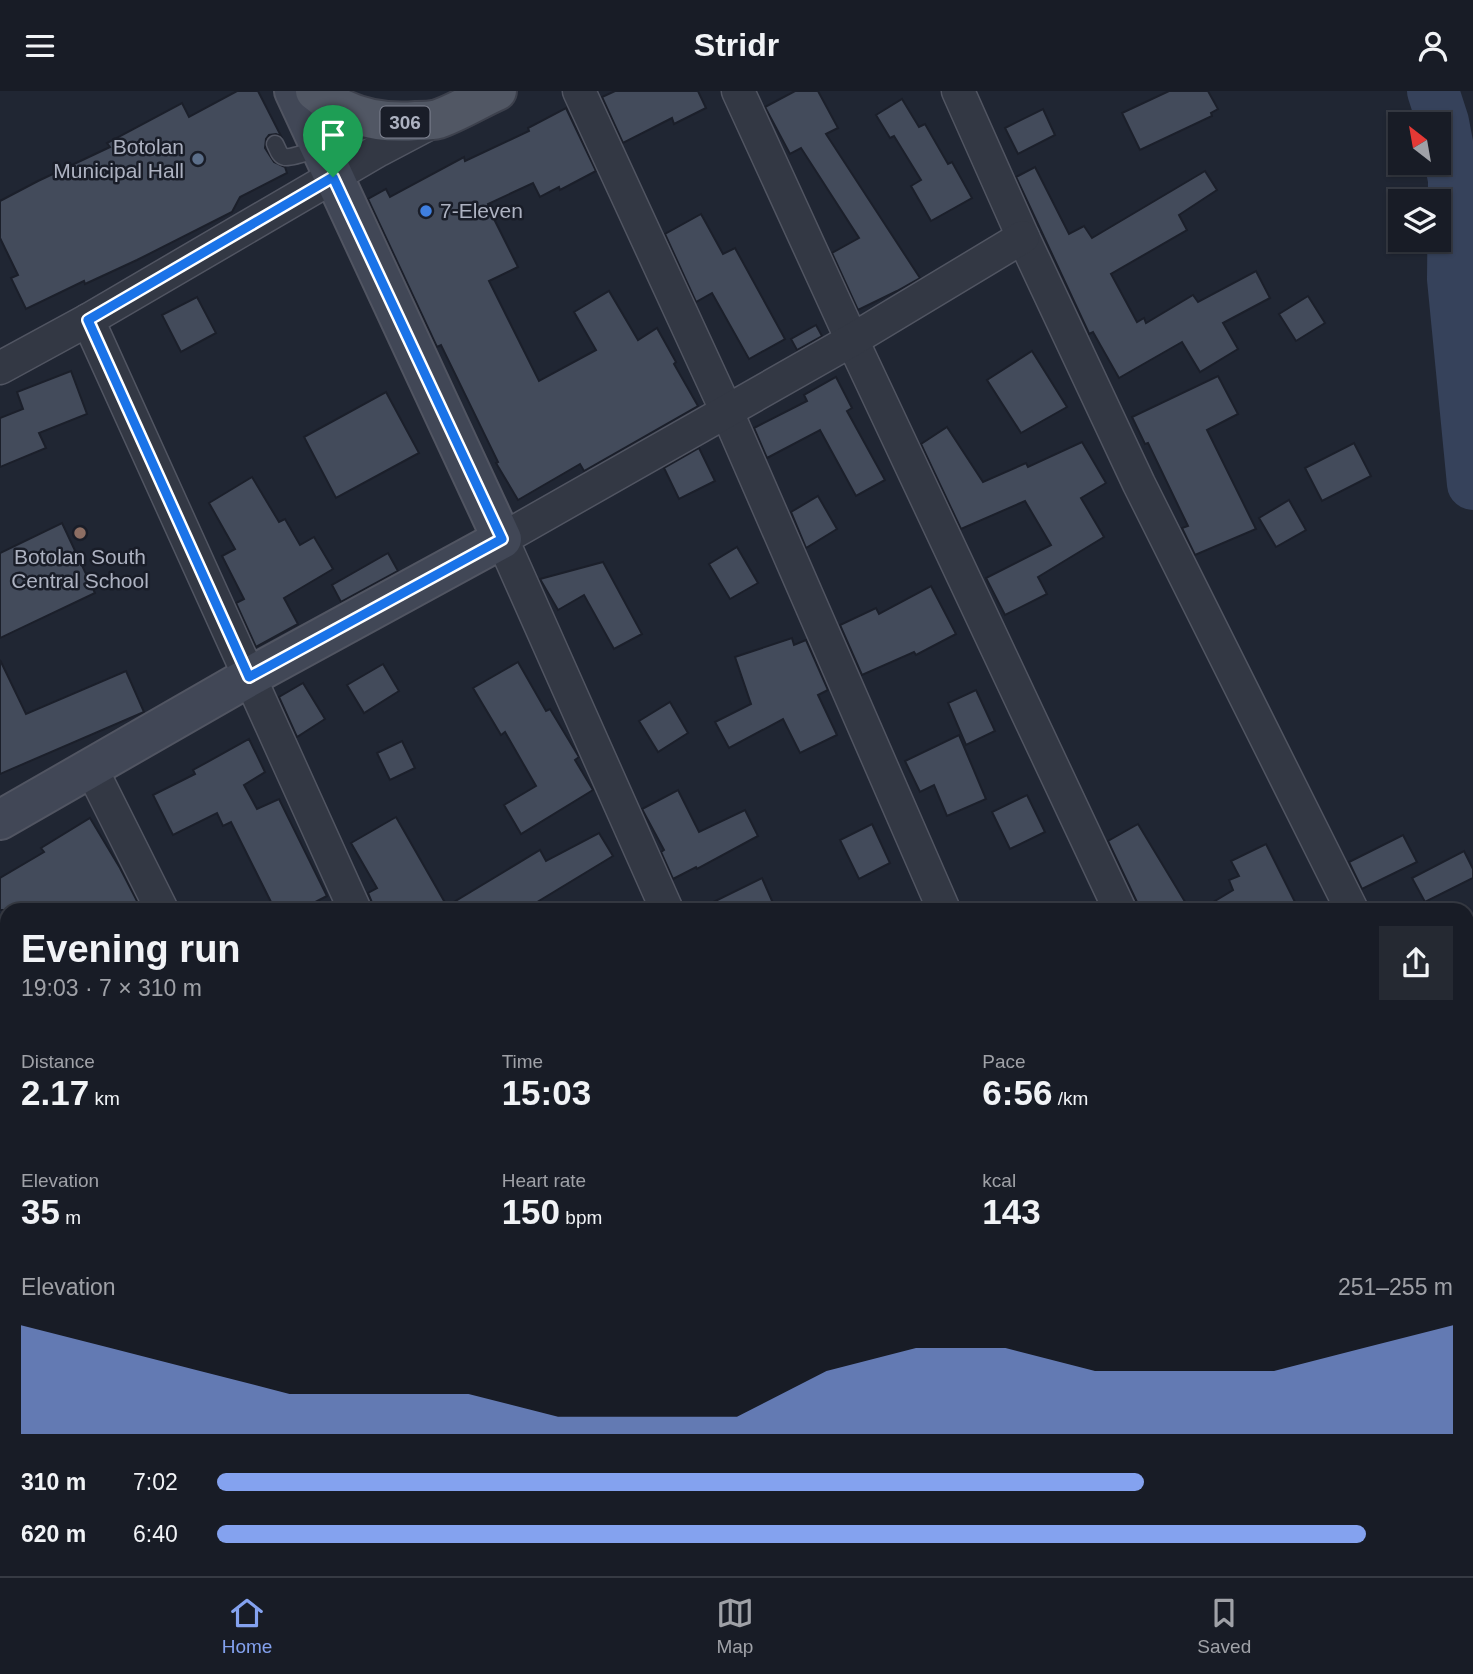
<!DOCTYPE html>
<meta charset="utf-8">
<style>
body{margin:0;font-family:Arial,sans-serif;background:#252932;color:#f1f3f6;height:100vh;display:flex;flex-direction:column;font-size:26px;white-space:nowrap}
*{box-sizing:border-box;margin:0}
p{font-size:23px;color:#9fa1a7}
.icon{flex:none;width:38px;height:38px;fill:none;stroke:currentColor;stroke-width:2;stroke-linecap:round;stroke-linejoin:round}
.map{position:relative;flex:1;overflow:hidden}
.side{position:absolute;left:0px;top:812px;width:1474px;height:674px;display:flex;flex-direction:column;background:#181c26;border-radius:21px 21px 0 0;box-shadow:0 2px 5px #0004,0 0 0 2px #363a43}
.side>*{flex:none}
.needle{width:46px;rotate:329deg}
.tools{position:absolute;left:1388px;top:21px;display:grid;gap:14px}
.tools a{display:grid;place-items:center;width:63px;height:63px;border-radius:0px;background:#181c26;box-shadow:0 2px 5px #0004,0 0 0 2px #363a43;font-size:35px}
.pin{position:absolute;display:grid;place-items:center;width:60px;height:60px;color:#fff;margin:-72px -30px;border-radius:50% 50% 50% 0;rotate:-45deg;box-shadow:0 0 7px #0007}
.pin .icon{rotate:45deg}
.round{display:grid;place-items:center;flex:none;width:74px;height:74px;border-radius:0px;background:#252932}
.summary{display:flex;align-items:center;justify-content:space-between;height:119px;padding:0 21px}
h1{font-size:38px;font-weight:800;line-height:52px}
.stats{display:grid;grid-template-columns:repeat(3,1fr);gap:10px;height:119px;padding:7px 21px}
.stats div{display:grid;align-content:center}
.stats b{font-size:35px;font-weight:800}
.stats small{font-size:19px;font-weight:400}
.stats p{font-size:19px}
.chart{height:196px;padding:14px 21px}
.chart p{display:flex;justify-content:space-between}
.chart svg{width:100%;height:126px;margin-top:7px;fill:#84a2ef;opacity:.7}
ul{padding:0 21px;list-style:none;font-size:23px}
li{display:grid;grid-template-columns:112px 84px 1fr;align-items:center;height:52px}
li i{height:18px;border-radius:9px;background:#84a2ef}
header{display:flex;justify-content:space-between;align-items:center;height:91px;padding:0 21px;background:#181c26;font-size:32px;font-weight:800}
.menu{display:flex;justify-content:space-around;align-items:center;height:98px;border-top:2px solid #363a43;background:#181c26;font-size:19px;color:#9fa1a7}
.menu a{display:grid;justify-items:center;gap:4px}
.menu .selected{color:#84a2ef}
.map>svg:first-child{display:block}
</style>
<header><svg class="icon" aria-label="menu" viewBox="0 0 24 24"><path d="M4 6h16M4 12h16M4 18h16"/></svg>Stridr<svg class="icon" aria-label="person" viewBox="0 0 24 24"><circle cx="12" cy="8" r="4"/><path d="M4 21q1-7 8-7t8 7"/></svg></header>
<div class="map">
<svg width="1473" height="1485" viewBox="0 0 1473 1485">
<rect width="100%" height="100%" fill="#202633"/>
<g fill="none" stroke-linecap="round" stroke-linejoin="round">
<!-- river -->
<path stroke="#36425b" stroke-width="52" d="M1433,0L1443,31L1454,89L1453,188L1473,393"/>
</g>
<!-- building -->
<g fill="#434b5b" stroke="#1b1f2a" stroke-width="2">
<path d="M237,0H258L281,45L276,43L269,44L266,48L265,57L274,71L285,76L287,82L240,106L232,121L137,169L85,193L84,190L26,218L11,187L18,184L0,147V110L38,90L110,56L107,52L182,12L189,26Z"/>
<path d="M615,0H698L706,17L674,33L672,27L623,52L602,6Z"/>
<path d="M795,0H818L838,37L826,43L920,187L897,200L858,219L832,162L859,147L801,57L790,63L765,16Z"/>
<path d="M1169,0H1208L1218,18L1211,22L1212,25L1140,59L1122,22Z"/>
<path d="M902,8L919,36L925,33L948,73L952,71L972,107L931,130L911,95L921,89L894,45L890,47L876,24Z"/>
<path d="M566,17L596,80L560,99L559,96L540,106L533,92L488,113L489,116H488L518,176L489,190L539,290L596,259L574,221L609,200L638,249L657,237L676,271L674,273L698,315L584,380L580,373L518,409L496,372L498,371L441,254L437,256L368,108L386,98L390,106L464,66L465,70L529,40L528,37Z"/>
<path d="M1043,18L1055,44L1018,63L1005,37Z"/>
<path d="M1035,76L1069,143L1084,135L1092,147L1205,80L1217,99L1179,124L1187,139L1111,183L1137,231L1144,227L1146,232L1193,204L1198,211L1256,180L1270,207L1223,232L1238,258L1200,281L1182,251L1119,287L1093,241L1089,243L1088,240L1016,86Z"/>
<path d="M701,123L723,163L735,157L785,248L749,268L712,202L696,211L665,143Z"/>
<path d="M1308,205L1325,232L1296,250L1279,223Z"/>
<path d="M197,206L216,242L181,261L162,224Z"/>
<path d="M816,234L822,245L797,259L791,248Z"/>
<path d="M1032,260L1067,316L1021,342L987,289Z"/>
<path d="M71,280L87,323L39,342L46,357L0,376V327L23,318L17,301Z"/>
<path d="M1218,285L1238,323L1207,339L1256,438L1195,464L1182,437L1188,435L1148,352L1145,353L1132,326Z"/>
<path d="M836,286L852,317L847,320L885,389L856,405L820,339L767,367L754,337L807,310L804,304Z"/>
<path d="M386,301L419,362L336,407L304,346Z"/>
<path d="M947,336L983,391L1026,372L1028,376L1082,351L1106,392L1081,407L1104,446L1038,486L1047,503L1005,524L986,487L1051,454L1025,410L961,438L921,353Z"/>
<path d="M1354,352L1371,385L1322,410L1305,377Z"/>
<path d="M699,357L715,390L679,408L664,377Z"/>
<path d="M252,386L279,431L285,428L300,454L314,446L333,478L284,507L298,533L256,556L236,512L244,508L222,465L235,458L209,412Z"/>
<path d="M818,405L837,438L806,457L791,421Z"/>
<path d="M1289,409L1306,439L1276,456L1259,427Z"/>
<path d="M62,432L95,502L0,547V462Z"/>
<path d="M737,456L758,492L730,508L709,473Z"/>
<path d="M388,462L398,480L341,511L332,494Z"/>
<path d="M603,471L642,543L614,558L584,504L558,519L540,488Z"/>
<path d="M931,495L956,543L916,564L914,561L862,584L840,534L876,517L879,523Z"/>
<path d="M792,547L794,554L806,549L828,599L818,604L837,644L800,662L783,628L729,657L715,631L751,613L735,566Z"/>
<path d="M0,569L26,623L126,580L144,621L0,683Z"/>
<path d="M518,571L546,620L550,618L579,666L575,669L593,699L521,743L504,714L536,695L505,641L501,644L473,597Z"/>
<path d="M383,573L399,600L364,622L347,594Z"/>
<path d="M303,592L325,628L297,646L279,606Z"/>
<path d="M976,599L995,640L966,654L948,612Z"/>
<path d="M670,611L688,642L658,661L639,630Z"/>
<path d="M959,644L986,708L947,725L934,694L920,701L905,670Z"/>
<path d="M249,648L265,681L244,694L257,718L279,708L327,805L300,819H275L231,731L223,735L217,722L173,744L153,704L195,683L193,679Z"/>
<path d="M402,650L415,677L390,689L377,662Z"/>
<path d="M678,699L699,741L745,719L758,745L697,778L696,776L673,788L661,761L664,759L642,718Z"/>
<path d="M1027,704L1045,741L1010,758L992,721Z"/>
<path d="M396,726L447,815L540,759L546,770L599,742L613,765L524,819H375L368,802L377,797L351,752Z"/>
<path d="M90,727L120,777L138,812L126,819H0V787L44,761L41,757Z"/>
<path d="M872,733L890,772L859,788L840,749Z"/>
<path d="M1138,733L1190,819H1138L1137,811L1108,750Z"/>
<path d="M1403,744L1417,771L1362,798L1349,771Z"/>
<path d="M1266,753L1299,819H1200L1233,799L1229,789L1239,785L1231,770Z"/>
<path d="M1464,760L1473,778V787L1425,811L1412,787Z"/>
<path d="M762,787L776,819H697Z"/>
</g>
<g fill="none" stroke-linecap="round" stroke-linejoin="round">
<defs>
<path id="lane" d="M275,53C278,58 279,65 285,66C296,68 358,42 372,36"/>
<g id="street">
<path d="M579,0L727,321L944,819"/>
<path d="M738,0L852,249L1120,819"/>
<path d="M958,0L1023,146L1139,393L1352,819"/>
<path d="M88,229L355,819"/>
<path d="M0,277L88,229L379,59L434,30"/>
<path d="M91,677L162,819"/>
<path d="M667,819L502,448L852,249L1023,146"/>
<path d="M0,1103L7,1118"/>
<path d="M174,1479L177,1485"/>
<path d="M489,1479L493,1485"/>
<path d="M962,1479L965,1485"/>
<path d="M527,1485L536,1479"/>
</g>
<path id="secondary" d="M0,729L249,586L502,448L294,0"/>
<path id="primary" d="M315,0C344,25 379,33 416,30C423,30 431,30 438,28C456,22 479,8 497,0"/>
</defs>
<!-- lane casing -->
<use href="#lane" stroke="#515562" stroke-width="19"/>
<!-- street casing -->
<use href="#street" stroke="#515562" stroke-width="35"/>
<!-- secondary casing -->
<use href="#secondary" stroke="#515562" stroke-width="42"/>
<!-- primary casing -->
<use href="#primary" stroke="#3d414d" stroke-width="42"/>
<!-- lane -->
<use href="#lane" stroke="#333844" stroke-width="16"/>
<!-- street -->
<use href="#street" stroke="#333844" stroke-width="32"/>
<!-- secondary -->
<use href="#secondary" stroke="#414756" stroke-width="38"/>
<!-- primary -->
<use href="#primary" stroke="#515764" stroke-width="38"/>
</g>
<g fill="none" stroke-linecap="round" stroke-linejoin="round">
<defs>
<path id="route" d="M333,86L502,448L249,586L88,229Z"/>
</defs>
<!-- route casing -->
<use href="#route" stroke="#fff" stroke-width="14"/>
<!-- route -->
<use href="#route" stroke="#1a73e8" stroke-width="9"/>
</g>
<!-- markers -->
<circle fill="#5c6f8a" stroke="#191d28" stroke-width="2.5" cx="198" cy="68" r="7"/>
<circle fill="#3f7fe0" stroke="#191d28" stroke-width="2.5" cx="426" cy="120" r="7"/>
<circle fill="#8d6e63" stroke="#191d28" stroke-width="2.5" cx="80" cy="442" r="7"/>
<g text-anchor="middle" stroke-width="5" stroke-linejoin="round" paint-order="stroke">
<!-- shield labels -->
<rect fill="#191d28" stroke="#818593" stroke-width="2" x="380.5" y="15.5" width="49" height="31" rx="5"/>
<g font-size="19" font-weight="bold" fill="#adb2c1">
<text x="405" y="38">306</text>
</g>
<!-- poi labels -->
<g font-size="21" fill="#adb2c1" stroke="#191d28" text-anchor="end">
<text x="184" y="63">Botolan<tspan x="184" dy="24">Municipal Hall</tspan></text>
<text x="440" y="127" text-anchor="start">7-Eleven</text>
<text x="80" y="473" text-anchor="middle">Botolan South<tspan x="80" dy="24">Central School</tspan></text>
</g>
</g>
</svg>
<div class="tools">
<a><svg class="needle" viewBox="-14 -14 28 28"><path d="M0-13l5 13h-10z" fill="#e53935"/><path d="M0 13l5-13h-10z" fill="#9fa1a7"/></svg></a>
<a><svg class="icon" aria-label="layers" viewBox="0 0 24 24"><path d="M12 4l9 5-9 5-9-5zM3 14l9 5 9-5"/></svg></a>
</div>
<div class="pin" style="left:333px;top:86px;background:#1e9e55"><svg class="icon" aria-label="arrive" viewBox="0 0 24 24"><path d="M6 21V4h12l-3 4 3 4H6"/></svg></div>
<section class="side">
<div class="summary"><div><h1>Evening run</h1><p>19:03 · 7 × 310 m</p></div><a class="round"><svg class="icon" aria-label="share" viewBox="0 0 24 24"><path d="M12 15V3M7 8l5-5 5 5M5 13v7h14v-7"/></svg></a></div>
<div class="stats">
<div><p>Distance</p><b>2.17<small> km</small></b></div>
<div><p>Time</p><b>15:03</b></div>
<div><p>Pace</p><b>6:56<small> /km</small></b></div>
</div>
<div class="stats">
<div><p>Elevation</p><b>35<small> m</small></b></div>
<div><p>Heart rate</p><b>150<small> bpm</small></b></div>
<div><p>kcal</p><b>143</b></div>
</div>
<div class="chart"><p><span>Elevation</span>251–255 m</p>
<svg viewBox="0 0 160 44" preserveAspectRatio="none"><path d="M0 44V6L10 14L20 22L30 30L40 30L50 30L60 38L70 38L80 38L90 22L100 14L110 14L120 22L130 22L140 22L150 14L160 6V44z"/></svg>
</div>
<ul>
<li><b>310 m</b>7:02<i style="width:75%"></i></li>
<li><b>620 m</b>6:40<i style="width:93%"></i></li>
</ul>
</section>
</div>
<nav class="menu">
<a class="selected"><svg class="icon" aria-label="home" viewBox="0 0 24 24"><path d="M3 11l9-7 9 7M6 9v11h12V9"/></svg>Home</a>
<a><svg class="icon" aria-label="map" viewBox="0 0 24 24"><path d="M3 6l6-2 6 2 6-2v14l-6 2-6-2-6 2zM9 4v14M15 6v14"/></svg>Map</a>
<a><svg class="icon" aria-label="saved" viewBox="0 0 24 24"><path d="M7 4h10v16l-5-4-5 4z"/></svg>Saved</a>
</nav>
